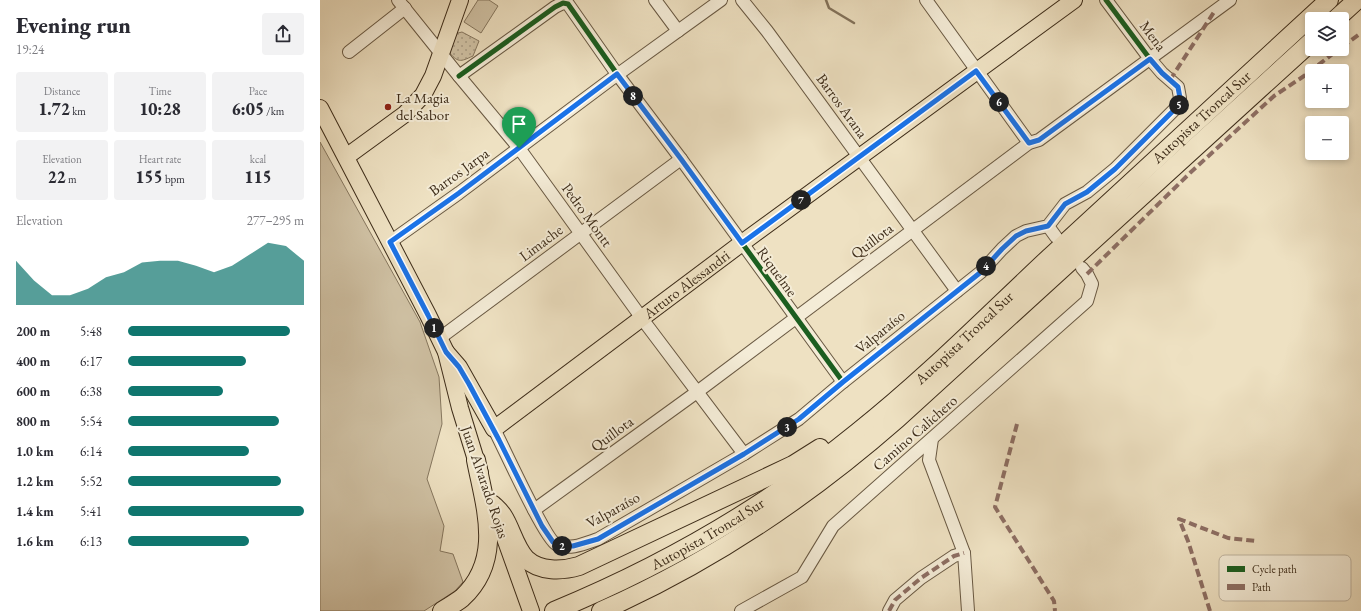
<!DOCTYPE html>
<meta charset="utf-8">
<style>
body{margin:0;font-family:"EB Garamond",serif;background:#f2f2f3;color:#2b2b33;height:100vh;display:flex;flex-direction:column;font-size:15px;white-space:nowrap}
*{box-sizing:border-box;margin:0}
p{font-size:13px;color:#7c7c81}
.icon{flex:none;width:22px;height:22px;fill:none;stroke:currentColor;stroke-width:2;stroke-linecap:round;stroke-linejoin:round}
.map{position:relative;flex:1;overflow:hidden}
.drawer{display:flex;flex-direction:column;background:#fff;width:320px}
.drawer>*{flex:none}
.fabs{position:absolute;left:985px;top:12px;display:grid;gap:8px}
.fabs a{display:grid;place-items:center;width:44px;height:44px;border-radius:4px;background:#fff;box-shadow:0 2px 6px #0003;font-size:20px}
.pin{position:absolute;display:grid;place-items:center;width:34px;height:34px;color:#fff;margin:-41px -17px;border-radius:50% 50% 50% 0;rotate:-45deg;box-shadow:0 0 4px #0007}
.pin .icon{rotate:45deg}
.km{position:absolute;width:20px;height:20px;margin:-10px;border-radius:50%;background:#222;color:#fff;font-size:11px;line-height:20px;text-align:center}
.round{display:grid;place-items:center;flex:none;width:42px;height:42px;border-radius:4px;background:#f2f2f3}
.summary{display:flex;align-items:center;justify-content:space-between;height:68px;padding:0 16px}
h1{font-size:22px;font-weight:800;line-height:30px}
.metrics{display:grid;grid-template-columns:repeat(3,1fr);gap:6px;height:68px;padding:4px 16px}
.metrics div{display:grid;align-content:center;border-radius:4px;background:#f2f2f3;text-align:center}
.metrics b{font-size:17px;font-weight:800}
.metrics small{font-size:11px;font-weight:400}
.metrics p{font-size:11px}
.chart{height:112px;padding:8px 16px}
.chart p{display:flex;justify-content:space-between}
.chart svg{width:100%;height:72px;margin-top:4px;fill:#0f766e;opacity:.7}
ul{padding:0 16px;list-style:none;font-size:13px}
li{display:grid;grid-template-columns:64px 48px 1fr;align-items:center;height:30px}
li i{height:10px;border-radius:5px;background:#0f766e}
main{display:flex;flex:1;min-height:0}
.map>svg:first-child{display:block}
</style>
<main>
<section class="drawer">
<div class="summary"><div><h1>Evening run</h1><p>19:24</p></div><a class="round"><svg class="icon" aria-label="share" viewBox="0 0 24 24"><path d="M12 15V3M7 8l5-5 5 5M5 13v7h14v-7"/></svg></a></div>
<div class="metrics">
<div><p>Distance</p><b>1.72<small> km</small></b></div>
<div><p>Time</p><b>10:28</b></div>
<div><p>Pace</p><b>6:05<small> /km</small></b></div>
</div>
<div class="metrics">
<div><p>Elevation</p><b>22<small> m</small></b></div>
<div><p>Heart rate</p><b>155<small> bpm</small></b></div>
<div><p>kcal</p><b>115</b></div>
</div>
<div class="chart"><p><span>Elevation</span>277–295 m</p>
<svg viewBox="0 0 160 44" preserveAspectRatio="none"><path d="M0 44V17L10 29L20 38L30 38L40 34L50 27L60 24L70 18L80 17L90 17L100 20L110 24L120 20L130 13L140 6L150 8L160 17V44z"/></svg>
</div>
<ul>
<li><b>200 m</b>5:48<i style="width:92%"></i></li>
<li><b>400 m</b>6:17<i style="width:67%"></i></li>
<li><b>600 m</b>6:38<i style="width:54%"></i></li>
<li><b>800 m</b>5:54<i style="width:86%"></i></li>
<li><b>1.0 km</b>6:14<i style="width:69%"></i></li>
<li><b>1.2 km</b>5:52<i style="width:87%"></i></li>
<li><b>1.4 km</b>5:41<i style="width:100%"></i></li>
<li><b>1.6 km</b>6:13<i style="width:69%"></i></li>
</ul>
</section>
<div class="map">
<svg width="1041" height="611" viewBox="0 0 1041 611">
<defs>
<pattern id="park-dots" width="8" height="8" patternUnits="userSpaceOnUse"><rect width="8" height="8" fill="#d0c2a5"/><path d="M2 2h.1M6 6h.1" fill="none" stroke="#aa9e86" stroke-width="1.8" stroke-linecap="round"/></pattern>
</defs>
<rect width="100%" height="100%" fill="#eee1c2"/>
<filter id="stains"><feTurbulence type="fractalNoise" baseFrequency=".005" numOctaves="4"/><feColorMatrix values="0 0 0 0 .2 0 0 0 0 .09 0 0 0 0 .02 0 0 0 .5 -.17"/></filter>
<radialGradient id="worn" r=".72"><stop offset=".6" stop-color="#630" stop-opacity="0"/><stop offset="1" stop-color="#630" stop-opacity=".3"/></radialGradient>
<!-- grass -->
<g fill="#d0c2a5" stroke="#86775f">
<path d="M158,0H169L178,6L161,33L144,22Z"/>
<path d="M0,142L100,322L119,377L122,424L107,479L124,526L120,551L133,554L143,582L135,591L104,611H0Z"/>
</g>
<!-- park -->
<path fill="url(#park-dots)" stroke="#86775f" d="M142,32L159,41L153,56C140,62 138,63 128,51L134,34Z"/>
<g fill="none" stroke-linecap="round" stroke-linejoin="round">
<!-- stream -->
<path stroke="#83735c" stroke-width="2.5" d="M506,0L509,8L534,23"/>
<defs>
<g id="minor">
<path d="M78,0L139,76L199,148L326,324L424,454"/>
<path d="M335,0L358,31"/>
<path d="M422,0L447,31L637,291"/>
<path d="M606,0L709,143"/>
<path d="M29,52L85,8"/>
<path d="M139,76L235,7L243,3L248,4L297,74L361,159L523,382"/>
<path d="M728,226L736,237"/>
<path d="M70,242L139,193L290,80L401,0"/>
<path d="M120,338L361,159"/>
<path d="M174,429C183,446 225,539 236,544C249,551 266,543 278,539L424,454L479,419L523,382L661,272L682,249L696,236L706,231L728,226L745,204L767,192L795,169L859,105L860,98L858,87L842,73L830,59L786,0"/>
<path d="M612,439L609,460L644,553L648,611"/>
<path d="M214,510L377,392L709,143L719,140L910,0"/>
<path d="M421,611L482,577L513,526L767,301L772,284L767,274L762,268"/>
<path d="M569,611L575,600L601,578L634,556L644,553"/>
</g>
<g id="major">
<path d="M0,108L108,315L126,352L140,408L160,473"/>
<path d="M26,157L85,114L103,95L113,76L140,0"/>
<path id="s1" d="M126,352L139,367L174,429L422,243L754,0"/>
<path d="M182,530L211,611"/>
</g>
<g id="highway">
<path d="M1016,19L1037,0"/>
<path d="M172,504C176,508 180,511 183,516C191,528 195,548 206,559C220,572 242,571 259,566L473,465L500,448"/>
<path d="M122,611C128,607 136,603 142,598C184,559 165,507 156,460"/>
<path id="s2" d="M234,611C343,566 446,507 538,432C606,378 667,316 730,257C823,171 916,85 1009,0"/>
<path d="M281,611C390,563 488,497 577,419L992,41"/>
</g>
</defs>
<!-- minor casing -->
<use href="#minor" stroke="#695943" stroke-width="14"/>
<!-- major casing -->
<use href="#major" stroke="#3d2c19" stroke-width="18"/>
<!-- highway casing -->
<use href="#highway" stroke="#3d2c19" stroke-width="20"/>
<!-- minor -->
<use href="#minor" stroke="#f4ecd7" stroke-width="12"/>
<!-- major -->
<use href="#major" stroke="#eee1c2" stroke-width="16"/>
<!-- highway -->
<use href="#highway" stroke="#eee1c2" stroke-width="18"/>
<!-- quiet -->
<g stroke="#8d6e63" stroke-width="4" stroke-dasharray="8 4" stroke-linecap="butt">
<path d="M1022,47L1041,33"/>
<path d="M850,80L894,12"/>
<path d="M767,274L871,172L954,96L984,76L1019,49"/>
<path d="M697,424L675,507L734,601L735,611"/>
<path d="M569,611L575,600L601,578L634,556L644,553"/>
<path d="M890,611L868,541L859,519L908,538L936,541"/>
</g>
<defs>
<g id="cycleway">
<path d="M139,76L235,7L243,3L248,4L297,74L361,159L523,382"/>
<path d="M174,429C183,446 225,539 236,544C249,551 266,543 278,539L424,454L479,419L523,382L661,272L682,249L696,236L706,231L728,226L745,204L767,192L795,169L859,105L860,98L858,87L842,73L830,59L786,0"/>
</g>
</defs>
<!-- cycleway casing -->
<use href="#cycleway" stroke="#f4ecd7" stroke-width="8"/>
<!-- cycleway -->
<use href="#cycleway" stroke="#1b5e20" stroke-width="5"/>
</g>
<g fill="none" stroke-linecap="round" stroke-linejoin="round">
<defs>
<path id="route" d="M830,59L842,73L858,87L860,98L859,105L795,169L767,192L745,204L728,226L706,231L696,236L682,249L661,272L523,382L479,419L424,454L278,539L253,546H238L233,542L222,526L179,440L149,384L139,367L126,352L108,315L70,242L139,193L297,74L361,159L422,243L656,71L709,143L719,140Z"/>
</defs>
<!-- route casing -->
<use href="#route" stroke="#fff" stroke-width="8"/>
<!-- route -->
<use href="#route" stroke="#1a73e8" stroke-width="5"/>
</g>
<!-- markers -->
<circle fill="#8f2418" stroke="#f4ecd7" stroke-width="1.5" cx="68" cy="107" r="4"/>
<g text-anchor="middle" stroke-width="4" stroke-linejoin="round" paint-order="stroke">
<!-- street labels -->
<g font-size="15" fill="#3d2c19" stroke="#f4ecd7">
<text transform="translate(833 36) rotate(53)" y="5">Mena</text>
<text transform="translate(522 106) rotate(54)" y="5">Barros Arana</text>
<text dy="5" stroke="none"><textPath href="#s2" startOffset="820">Autopista Troncal Sur</textPath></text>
<text transform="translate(139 172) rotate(-36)" y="5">Barros Jarpa</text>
<text transform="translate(267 215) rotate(54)" y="5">Pedro Montt</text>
<text transform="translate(552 241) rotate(-37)" y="5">Quillota</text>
<text transform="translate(221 243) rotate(-37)" y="5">Limache</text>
<text transform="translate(457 272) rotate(54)" y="5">Riquelme</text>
<text dy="5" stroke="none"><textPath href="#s1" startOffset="332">Arturo Alessandri</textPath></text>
<text transform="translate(560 332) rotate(-39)" y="5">Valparaíso</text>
<text dy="5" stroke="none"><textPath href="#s2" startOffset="496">Autopista Troncal Sur</textPath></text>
<text transform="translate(595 433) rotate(-41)" y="5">Camino Calichero</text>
<text transform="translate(292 434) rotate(-36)" y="5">Quillota</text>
<text transform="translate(165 482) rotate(71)" y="5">Juan Alvarado Rojas</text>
<text transform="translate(293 510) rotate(-29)" y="5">Valparaíso</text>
<text dy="5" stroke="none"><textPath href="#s2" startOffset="172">Autopista Troncal Sur</textPath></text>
</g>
<!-- poi labels -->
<g font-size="15" fill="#3d2c19" stroke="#f4ecd7" text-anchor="start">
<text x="76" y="103">La Magia<tspan x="76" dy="17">del Sabor</tspan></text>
</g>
</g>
<!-- legend -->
<rect x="899" y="555" width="132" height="46" rx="6" fill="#f4ecd7" stroke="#bdb29e" stroke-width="1"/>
<rect x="907" y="566" width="18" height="6" fill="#1b5e20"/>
<rect x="907" y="584" width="18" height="6" fill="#8d6e63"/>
<g font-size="11" fill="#3d2c19">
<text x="932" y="573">Cycle path</text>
<text x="932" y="591">Path</text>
</g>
<rect width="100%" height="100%" filter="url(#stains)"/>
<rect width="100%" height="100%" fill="url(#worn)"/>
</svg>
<div class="fabs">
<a><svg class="icon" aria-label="layers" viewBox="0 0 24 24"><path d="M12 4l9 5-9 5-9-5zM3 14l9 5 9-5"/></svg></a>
<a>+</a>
<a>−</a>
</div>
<div class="pin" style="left:199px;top:148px;background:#1e9e55"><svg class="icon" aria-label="arrive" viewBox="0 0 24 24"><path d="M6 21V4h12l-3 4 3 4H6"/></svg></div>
<b class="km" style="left:114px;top:328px">1</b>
<b class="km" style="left:242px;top:546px">2</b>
<b class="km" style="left:467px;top:427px">3</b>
<b class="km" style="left:666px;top:266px">4</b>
<b class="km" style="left:859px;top:105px">5</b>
<b class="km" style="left:679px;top:102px">6</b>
<b class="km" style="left:481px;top:200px">7</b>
<b class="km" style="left:313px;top:96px">8</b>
</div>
</main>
